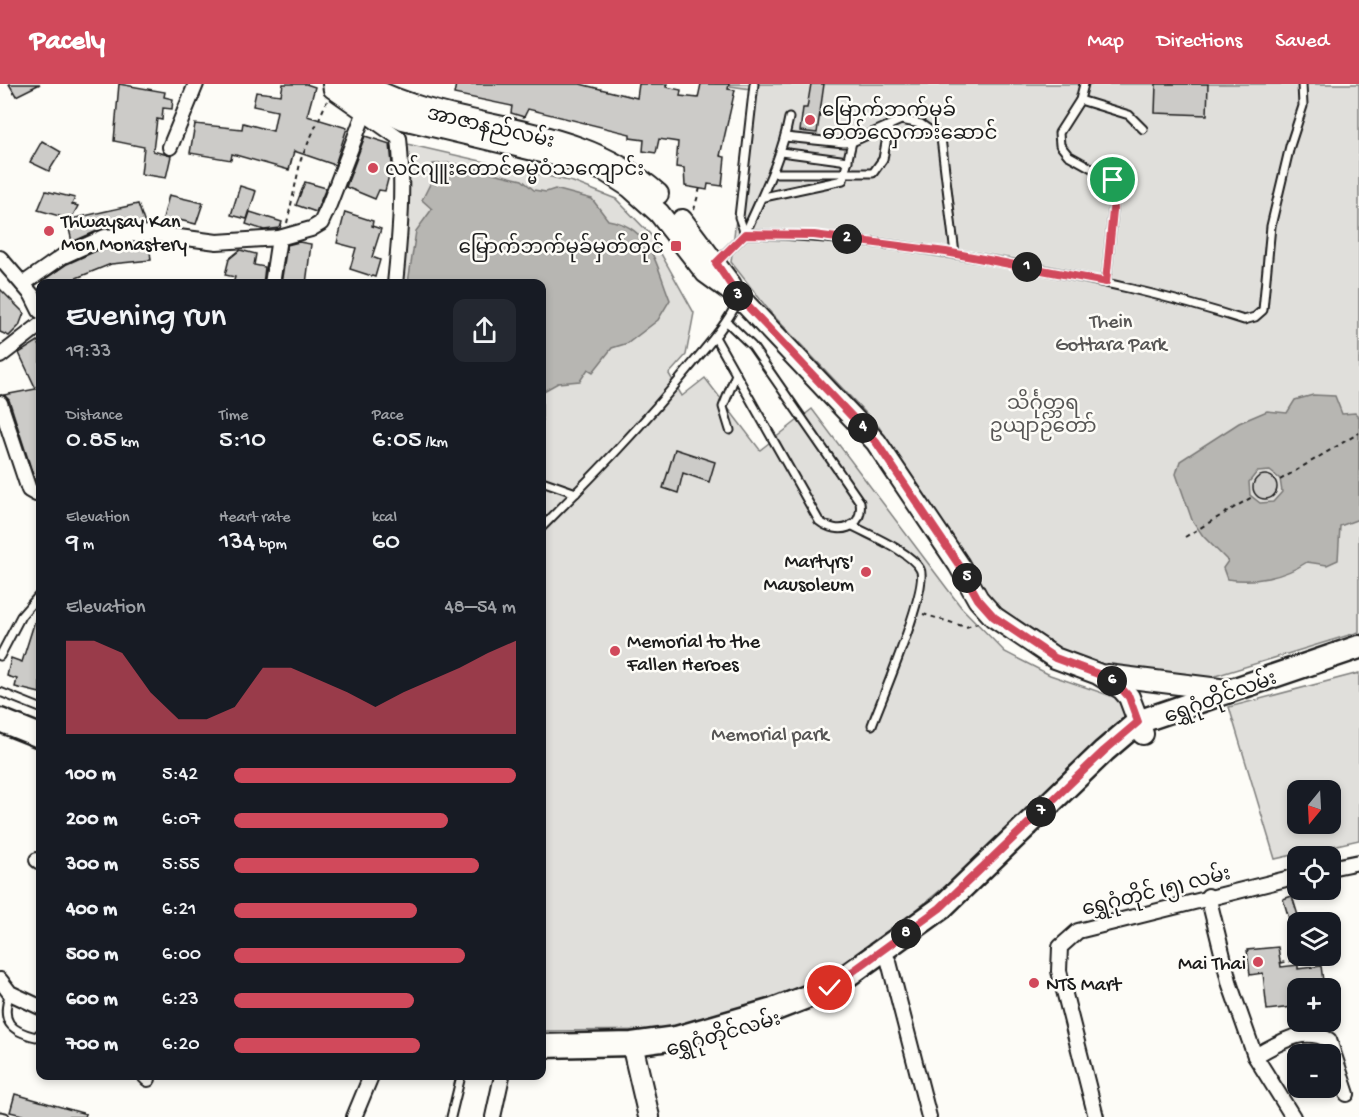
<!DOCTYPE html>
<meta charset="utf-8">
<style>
body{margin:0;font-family:"Gochi Hand","Noto Sans Myanmar",sans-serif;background:#242831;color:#f1f3f6;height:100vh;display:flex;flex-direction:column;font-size:22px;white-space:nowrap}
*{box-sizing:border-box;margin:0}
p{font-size:20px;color:#9ea1a6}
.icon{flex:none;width:33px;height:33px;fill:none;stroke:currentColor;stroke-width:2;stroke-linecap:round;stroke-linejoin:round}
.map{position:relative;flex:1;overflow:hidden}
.details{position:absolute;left:36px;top:195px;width:510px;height:801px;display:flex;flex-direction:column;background:#171b24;border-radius:12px;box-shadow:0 3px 9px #0003}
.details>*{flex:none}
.needle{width:39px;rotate:198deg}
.controls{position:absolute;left:1287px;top:696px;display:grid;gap:12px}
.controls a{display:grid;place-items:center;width:54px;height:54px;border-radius:12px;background:#171b24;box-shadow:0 3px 9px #0003;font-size:30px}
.pin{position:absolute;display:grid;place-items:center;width:51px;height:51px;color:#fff;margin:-26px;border:3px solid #fff;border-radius:50%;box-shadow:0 2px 6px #0007}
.km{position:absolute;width:30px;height:30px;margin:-15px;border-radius:50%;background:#222;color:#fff;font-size:16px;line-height:30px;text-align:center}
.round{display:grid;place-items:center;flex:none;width:63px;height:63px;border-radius:12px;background:#242831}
.summary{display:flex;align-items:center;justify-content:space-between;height:102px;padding:0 30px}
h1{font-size:33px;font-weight:600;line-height:45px}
.metrics{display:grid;grid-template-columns:repeat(3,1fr);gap:9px;height:102px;padding:6px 30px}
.metrics div{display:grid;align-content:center}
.metrics b{font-size:26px;font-weight:600}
.metrics small{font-size:16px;font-weight:400}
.metrics p{font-size:16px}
.chart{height:168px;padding:12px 30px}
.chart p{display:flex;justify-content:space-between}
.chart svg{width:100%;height:108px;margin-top:6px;fill:#d1495b;opacity:.7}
ul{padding:0 30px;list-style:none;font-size:20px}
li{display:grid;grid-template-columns:96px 72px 1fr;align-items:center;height:45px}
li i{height:15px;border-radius:8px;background:#d1495b}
header{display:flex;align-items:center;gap:36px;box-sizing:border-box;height:84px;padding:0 30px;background:#d1495b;color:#fff}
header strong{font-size:28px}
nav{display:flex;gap:33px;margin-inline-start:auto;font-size:21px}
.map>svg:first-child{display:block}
</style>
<header>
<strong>Pacely</strong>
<nav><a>Map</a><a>Directions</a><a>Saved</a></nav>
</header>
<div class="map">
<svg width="1359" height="1033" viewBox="0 0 1359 1033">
<rect width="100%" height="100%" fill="#fdfcf7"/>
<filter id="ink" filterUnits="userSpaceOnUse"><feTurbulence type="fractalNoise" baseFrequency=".0167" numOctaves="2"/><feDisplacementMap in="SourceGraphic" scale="12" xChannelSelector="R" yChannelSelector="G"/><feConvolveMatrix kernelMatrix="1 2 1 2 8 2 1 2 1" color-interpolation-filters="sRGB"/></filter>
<g filter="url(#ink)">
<!-- green -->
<g fill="#e0dfdb" stroke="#7e7e7c" stroke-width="1.5" fill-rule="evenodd">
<path d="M715,0H1359V548L1212,593L1138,603L1090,584L1010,540L972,496L879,343L771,229L731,178L751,5Z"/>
<path d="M407,60L573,98L616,115L650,150L694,229L686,271L669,290L682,312L705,294L760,366L812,325L961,523L1005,568L1050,591L1120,615L1127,637L1070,682L965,786L883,853L814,900L676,946L542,947V200H400Z"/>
<path d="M1359,589V756L1275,775L1229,623ZM1298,706H1330V740H1298Z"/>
</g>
<!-- water -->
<g fill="#b7b6b2" stroke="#797876" stroke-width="1.5" fill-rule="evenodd">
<path d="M452,79L522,96L534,106L546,108L555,105L592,115L608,136C651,143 656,181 670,216L658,236L628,259L612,264L593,288L588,285L580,297L558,299L542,308V200L408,199L416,147L432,125L422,116L430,100L433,80Z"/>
<path d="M1313,311L1335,312L1342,330L1355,329L1359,333V435L1340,442L1338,476L1327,481L1307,478C1283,494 1254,499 1227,495L1223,484L1228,477L1203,452L1192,436L1176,390L1180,377L1239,339L1267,327L1287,329L1295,316ZM1270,387L1280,395L1282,408L1273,418L1260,419L1250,411L1249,398L1257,388Z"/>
</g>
<!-- building -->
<g fill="#cccbc8" stroke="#1c1c1c" stroke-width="1.5">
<path d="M9,0H40L16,12Z"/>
<path d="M119,0L165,8L164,13L173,15L172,25L163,24L162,36L157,35L153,67L171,72L166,94L141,90L144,63L114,57Z"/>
<path d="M283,0H306L315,3L307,32L347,44L335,81L294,67L289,86L232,70L231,76L190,69L195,40L242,45L243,39L273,47L277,27L253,22L256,8L281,11Z"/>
<path d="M456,0H580L637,14L639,0H667L666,3L681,6L680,12L698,14L701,0H729L728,5L735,6L720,72L725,73L722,102L708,100L707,106L685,102L684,84L676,83L678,58L659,55L656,69L643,67L644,56L630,54V50L528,25L524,33L511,29L512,22L454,10Z"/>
<path d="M811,0H824L817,49L800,47L803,24H807Z"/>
<path d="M1156,0H1208L1207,31L1155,29Z"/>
<path d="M365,52L390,60L392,80L385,107L379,106L375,115L346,103Z"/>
<path d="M42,57L61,68L49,87L30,78Z"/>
<path d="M305,98L326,104L316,128L296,121Z"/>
<path d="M240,102L256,107L247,135L231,131Z"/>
<path d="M46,107L75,114L72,120L78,122L71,135L138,120L145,140L104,144L72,158L67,136L70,135L38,126Z"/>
<path d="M169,111L203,119L196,140L179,136L176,144L161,142Z"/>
<path d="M250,128L282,138L280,144L264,146L246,140Z"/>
<path d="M345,128L373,137L372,142L381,145L372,173L380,176L375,193L350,185L356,164L337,159Z"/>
<path d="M149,158L151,176L111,180L74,195L76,200L41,198L67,180L107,162Z"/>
<path d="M299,158L311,160L306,200H281L287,161Z"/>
<path d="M240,166L256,170L254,181L265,183L263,200H233L235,193L225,191L229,175Z"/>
<path d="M0,205L24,229L19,242L9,252L0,248Z"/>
<path d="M38,257L40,263V399L36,400L9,316L4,311L36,305L19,269Z"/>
<path d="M675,365L715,378L709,398L683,389L678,409L663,404Z"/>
<circle cx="1265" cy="403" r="12"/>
<path d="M38,527H40V609L15,603L17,595L7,592L11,574L22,578Z"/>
<path d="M1292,812L1300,838H1290L1283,815Z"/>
<path d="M1278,863L1281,883L1298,881V885L1321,882L1324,904H1298V913L1290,914L1292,923L1267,926L1263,889L1250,891L1247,866Z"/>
<path d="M15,1010L86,1030L85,1033H30L10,1028Z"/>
</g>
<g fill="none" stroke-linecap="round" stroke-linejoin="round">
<defs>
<g id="lane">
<path d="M1084,0L1080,16L1059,49L1060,61L1068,71L1113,96L1115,106L1106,198"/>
<path d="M1080,16L1129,31L1143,45"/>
<path d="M785,53L844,59L852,58L901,36L921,40L941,54L955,170"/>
<path d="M781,68L848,77"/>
<path d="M773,89H873L883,75L889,42"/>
<path d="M764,113L843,96L852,58"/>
<path d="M745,150L739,133L754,0"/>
<path d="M745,150C762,111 781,76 789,34"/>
<path d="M716,179L745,150C836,151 923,164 1013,180C1091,195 1167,211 1244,236L1255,233L1263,226L1271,142L1290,62L1303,22L1302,0"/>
<path d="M715,253L819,437C838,452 864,445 860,418L752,262L727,238"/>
<path d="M730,346L723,323L736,290"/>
<path d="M542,397L576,409"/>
<path d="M851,441C869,451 910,467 920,485C930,502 881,617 872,641"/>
<path d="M542,443C593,392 643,341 689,284C707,262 725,243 738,217"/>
<path d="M0,572L21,532L40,510"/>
<path d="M0,608L40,624"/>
<path d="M10,909C0,937 10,947 36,953L40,949"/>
<path d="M0,1032L5,1033"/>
<path d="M451,1033L461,992"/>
</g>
<g id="street">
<path d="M330,0L331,6L399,54C404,103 400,151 395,200"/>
<path d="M170,63L196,0"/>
<path d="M0,174L32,211L40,227"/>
<path d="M23,200L63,172L105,153L148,149L217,158L279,154L311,145L321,139L327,126L364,30"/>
<path d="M272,200L279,154"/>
<path d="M0,272L40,241"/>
<path d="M0,319L29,406L36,410L40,408"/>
<path d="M37,776L40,778"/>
<path d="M1330,784L1359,778"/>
<path d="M1208,812L1230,901L1255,972L1293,1033"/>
<path d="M882,867L889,878L929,1033"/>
<path d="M0,896L10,909L40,923"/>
<path d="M1255,972C1280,959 1301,942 1329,956L1347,1010"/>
<path d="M145,992L148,995"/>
<path d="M354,1033L371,992"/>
<path d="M493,1033L502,992"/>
<path d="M1096,1033L1059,887L1060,863L1078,847L1298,792"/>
</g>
<g id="secondary">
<path d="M340,0L356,13L403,35L567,74L605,87L630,103L659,129L706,189L739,213L876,358L959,481L978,515L994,533L1055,574L1098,590L1122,605L1129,613L1143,650"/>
<path d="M363,0C458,51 574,34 658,110"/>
<path d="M682,136L731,201"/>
<path d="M1107,591L1227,606"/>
<path d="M632,960L649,1033"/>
</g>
<g id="primary">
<path d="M0,636L40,652"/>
<path d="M542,962L632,960L676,954L773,926L830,904L941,824L1104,667L1138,638L1359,563"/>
</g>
</defs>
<!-- lane casing -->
<use href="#lane" stroke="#1c1c1c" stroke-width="11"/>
<!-- street casing -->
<use href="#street" stroke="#1c1c1c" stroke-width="18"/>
<!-- secondary casing -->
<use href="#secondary" stroke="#1c1c1c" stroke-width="24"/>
<!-- primary casing -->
<use href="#primary" stroke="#1c1c1c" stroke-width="27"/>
<!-- path -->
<g stroke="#1c1c1c" stroke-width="2" stroke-dasharray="4.5 4.5" stroke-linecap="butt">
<path d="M694,126L700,104"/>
<path d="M287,139L301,75L327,17"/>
<path d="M1280,396L1359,349"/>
<path d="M1185,453L1252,413"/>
<path d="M923,530L966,543L978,539"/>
<path d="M1280,879L1290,877"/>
</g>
<!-- lane -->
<use href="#lane" stroke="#fdfcf7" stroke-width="7"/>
<!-- street -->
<use href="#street" stroke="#fdfcf7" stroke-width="14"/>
<!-- secondary -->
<use href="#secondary" stroke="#fdfcf7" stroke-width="20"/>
<!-- primary -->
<use href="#primary" stroke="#fdfcf7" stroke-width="22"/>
</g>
</g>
<g fill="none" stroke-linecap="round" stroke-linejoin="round" filter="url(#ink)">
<defs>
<path id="route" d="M830,904L940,824L1104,667L1138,638L1129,613L1122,605L1098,590L1055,574L994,533L978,515L959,481L876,358L739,213L716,179L745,150L814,151L946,168L1106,198L1115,106L1113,96"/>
</defs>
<!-- route casing -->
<use href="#route" stroke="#fff" stroke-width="12"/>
<!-- route -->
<use href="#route" stroke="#d1495b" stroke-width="8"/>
</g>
<!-- markers -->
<g fill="#d1495b" stroke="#fdfcf7" stroke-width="2">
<circle cx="810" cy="36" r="6"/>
<circle cx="373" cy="84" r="6"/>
<circle cx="49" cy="147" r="6"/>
<rect x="670" y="156" width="12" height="12" rx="3"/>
<circle cx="866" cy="488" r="6"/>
<circle cx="615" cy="567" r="6"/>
<circle cx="1258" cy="878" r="6"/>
<circle cx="1034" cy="899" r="6"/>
</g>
<g text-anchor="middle" stroke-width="5" stroke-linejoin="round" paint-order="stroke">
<!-- poi labels -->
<g font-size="20" fill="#1c1c1c" stroke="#fdfcf7" text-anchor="start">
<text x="822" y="32">မြောက်ဘက်မုခ်<tspan x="822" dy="23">ဓာတ်လှေကားဆောင်</tspan></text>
<text x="385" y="91">လင်ဂျူးတောင်ဓမ္မဝံသကျောင်း</text>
<text x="61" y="143">Thwaysay Kan<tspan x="61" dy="23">Mon Monastery</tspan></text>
<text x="664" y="169" text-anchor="end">မြောက်ဘက်မုခ်မှတ်တိုင်</text>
<text x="854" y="483" text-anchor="end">Martyrs'<tspan x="854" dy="23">Mausoleum</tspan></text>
<text x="627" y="563">Memorial to the<tspan x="627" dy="23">Fallen Heroes</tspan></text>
<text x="1246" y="885" text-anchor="end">Mai Thai</text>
<text x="1046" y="906">NTS Mart</text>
</g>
<!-- street labels -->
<g font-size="20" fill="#1c1c1c" stroke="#fdfcf7">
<text transform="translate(491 42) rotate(13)" y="7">အာဇာနည်လမ်း</text>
<text transform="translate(1220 612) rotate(-20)" y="7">ရွှေဂုံတိုင်လမ်း</text>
<text transform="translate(1156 806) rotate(-14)" y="7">ရွှေဂုံတိုင် (၅) လမ်း</text>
<text transform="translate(723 949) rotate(-16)" y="7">ရွှေဂုံတိုင်လမ်း</text>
</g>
<!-- park labels -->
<g font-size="20" fill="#575655" stroke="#fdfcf7">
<text x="1111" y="243">Thein<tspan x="1111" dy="23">Gottara Park</tspan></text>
<text x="1043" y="325">သိင်္ဂုတ္တရ<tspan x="1043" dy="23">ဥယျာဉ်တော်</tspan></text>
<text x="770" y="656">Memorial park</text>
</g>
</g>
</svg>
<div class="controls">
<a><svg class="needle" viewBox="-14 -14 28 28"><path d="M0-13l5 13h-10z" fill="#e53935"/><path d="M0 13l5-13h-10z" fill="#9ea1a6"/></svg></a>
<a><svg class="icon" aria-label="locate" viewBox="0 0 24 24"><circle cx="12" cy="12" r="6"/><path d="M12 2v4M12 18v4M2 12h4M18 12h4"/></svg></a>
<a><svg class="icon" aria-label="layers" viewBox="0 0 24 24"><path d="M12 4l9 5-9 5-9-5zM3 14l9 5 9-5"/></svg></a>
<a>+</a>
<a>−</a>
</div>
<div class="pin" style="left:1113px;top:96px;background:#1e9e55"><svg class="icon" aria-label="arrive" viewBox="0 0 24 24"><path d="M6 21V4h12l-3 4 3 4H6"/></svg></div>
<div class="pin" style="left:830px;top:904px;background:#d93025"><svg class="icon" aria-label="check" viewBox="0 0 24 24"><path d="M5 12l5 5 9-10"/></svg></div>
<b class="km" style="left:1027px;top:183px">1</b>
<b class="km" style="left:847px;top:155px">2</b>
<b class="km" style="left:738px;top:212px">3</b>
<b class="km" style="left:863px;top:344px">4</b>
<b class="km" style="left:967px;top:494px">5</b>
<b class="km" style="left:1112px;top:597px">6</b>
<b class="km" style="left:1041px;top:728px">7</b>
<b class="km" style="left:906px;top:850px">8</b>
<section class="details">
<div class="summary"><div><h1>Evening run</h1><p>19:33</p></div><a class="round"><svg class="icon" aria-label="share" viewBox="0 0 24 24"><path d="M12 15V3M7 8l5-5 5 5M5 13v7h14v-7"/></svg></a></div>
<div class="metrics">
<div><p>Distance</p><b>0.85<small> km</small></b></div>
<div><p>Time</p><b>5:10</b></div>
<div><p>Pace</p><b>6:05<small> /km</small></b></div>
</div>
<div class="metrics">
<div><p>Elevation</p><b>9<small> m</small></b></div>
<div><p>Heart rate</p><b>134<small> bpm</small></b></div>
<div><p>kcal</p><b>60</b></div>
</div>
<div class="chart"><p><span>Elevation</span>48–54 m</p>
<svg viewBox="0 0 160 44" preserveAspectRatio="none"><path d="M0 44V6L10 6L20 11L30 27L40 38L50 38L60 33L70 17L80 17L90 22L100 27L110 33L120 27L130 22L140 17L150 11L160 6V44z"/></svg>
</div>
<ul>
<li><b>100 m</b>5:42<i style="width:100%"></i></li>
<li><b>200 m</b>6:07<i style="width:76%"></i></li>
<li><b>300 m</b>5:55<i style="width:87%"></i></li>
<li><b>400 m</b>6:21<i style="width:65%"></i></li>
<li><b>500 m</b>6:00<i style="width:82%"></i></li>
<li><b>600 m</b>6:23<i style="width:64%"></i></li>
<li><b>700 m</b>6:20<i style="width:66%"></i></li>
</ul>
</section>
</div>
